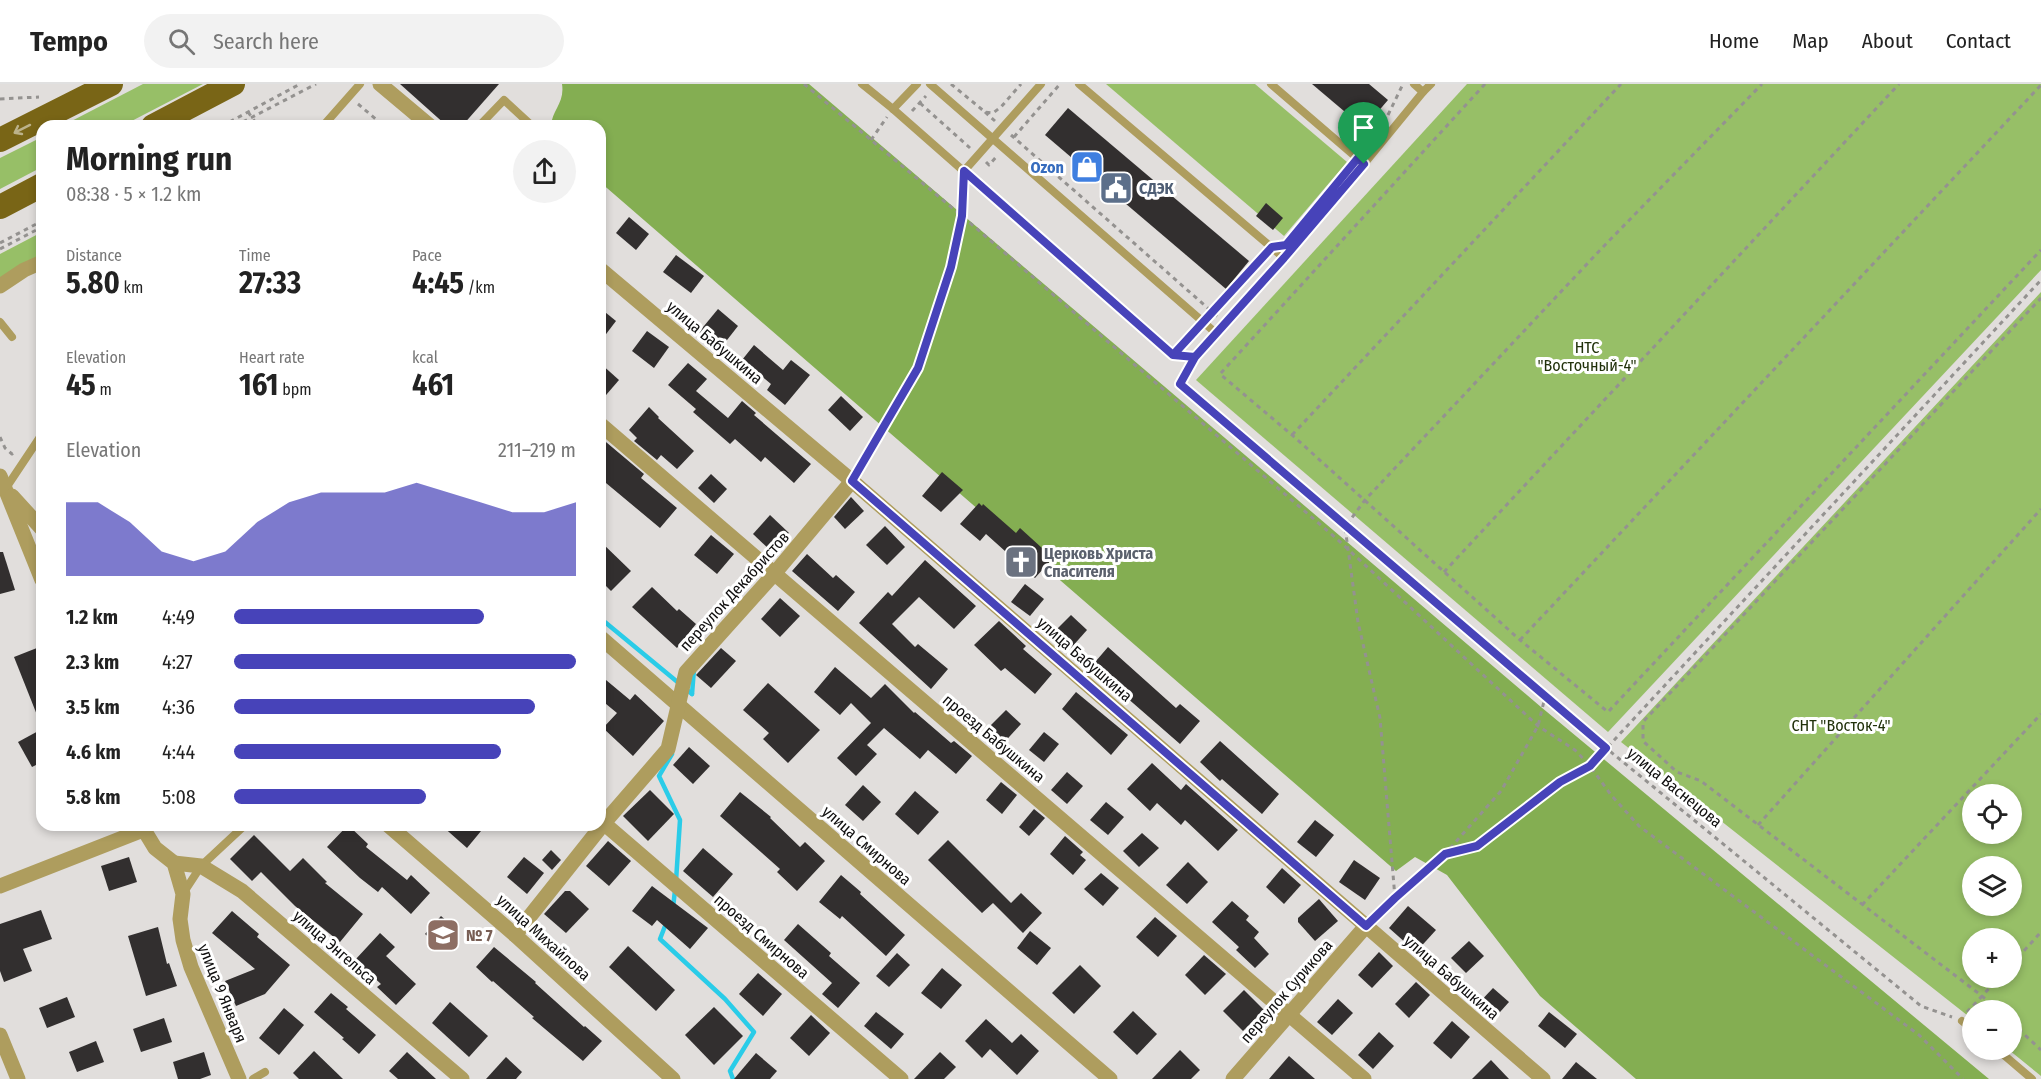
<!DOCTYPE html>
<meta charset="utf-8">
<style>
body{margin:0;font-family:"Fira Sans Condensed",sans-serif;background:#f2f2f2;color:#222;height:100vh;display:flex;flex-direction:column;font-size:22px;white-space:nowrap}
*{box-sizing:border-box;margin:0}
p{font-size:20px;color:#767676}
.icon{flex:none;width:33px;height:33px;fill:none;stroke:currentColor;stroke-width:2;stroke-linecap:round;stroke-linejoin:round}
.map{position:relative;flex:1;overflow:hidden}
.drawer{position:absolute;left:36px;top:36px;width:570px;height:711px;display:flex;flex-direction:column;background:#fff;border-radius:18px;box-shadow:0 3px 9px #0003}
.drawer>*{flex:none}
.controls{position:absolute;left:1962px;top:700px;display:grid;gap:12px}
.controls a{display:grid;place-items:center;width:60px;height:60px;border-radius:50%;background:#fff;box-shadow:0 3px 9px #0003;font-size:30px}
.pin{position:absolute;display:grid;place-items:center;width:51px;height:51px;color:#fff;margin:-62px -26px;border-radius:50% 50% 50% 0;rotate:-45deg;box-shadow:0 0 6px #0007}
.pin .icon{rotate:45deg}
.round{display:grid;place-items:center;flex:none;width:63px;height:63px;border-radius:32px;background:#f2f2f2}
.headline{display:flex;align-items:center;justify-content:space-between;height:102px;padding:0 30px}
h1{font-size:33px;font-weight:700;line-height:45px}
.figures{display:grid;grid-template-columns:repeat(3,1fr);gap:9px;height:102px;padding:6px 30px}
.figures div{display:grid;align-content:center}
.figures b{font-size:30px;font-weight:700}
.figures small{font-size:16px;font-weight:400}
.figures p{font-size:16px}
.chart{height:168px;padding:12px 30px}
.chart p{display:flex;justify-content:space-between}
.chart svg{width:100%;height:108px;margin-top:6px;fill:#4743b9;opacity:.7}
ul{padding:0 30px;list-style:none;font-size:20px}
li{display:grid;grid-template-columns:96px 72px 1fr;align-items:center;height:45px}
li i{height:15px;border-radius:8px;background:#4743b9}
header{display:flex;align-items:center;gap:36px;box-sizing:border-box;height:84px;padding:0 30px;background:#fff;border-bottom:2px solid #e0e0e0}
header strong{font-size:28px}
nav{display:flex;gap:33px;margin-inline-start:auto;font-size:21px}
.search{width:420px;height:54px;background:#f2f2f2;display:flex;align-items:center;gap:15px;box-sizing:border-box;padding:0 21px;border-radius:33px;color:#767676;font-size:22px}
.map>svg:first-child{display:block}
</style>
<header>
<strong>Tempo</strong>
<div class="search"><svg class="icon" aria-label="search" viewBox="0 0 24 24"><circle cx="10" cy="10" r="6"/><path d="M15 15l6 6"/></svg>Search here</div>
<nav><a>Home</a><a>Map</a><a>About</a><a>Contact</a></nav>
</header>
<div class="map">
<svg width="2041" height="995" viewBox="0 0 2041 995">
<rect width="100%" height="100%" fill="#e1dedc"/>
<!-- green -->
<g fill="#97bf67" fill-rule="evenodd">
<path d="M143,0H203L122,42H62Z"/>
<path d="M1106,0H1255L1347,78L1284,152Z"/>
<path d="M1467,0H2041V186L1608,648L1196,296Z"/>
<path d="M42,53V83L0,105V74Z"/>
<path d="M42,148V174L0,198V170Z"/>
<path d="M2041,208V992L2009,966H2012V927H1972V935L1621,658ZM1972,711H2012V750H1972ZM1972,783H2012V822H1972ZM1972,855H2012V894H1972Z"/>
</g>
<!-- forest -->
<path fill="#84ae52" d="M562,0H809L1541,623L1989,995H1636L1540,912L1447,791L1415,773L1396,787L600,98V42H551C552,26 565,19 562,0Z"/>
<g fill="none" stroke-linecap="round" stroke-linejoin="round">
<!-- stream -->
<g stroke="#2acce8" stroke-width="4.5">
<path d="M600,534L692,610"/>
<path d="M692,610L694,585"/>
<path d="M672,670L659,692L680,736L676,797"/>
<path d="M673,824L675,806"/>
<path d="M667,837L660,855L725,915L754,948L730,987L733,995"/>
</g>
</g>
<!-- building -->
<g fill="#322f2f">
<path d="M400,0H499L462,42H447Z"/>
<path d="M1312,0H1369L1388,16L1364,44Z"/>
<path d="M1068,24L1249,177L1226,205L1045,51Z"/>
<path d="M1266,119L1283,134L1273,146L1256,132Z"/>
<path d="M629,133L649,150L636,166L616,149Z"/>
<path d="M676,171L704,192L691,209L663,188Z"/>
<path d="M600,224L616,237L600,258Z"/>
<path d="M718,225L738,242L720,265L699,248Z"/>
<path d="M647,247L669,263L654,284L632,267Z"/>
<path d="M754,261L783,286L791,276L810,291L785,321L767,306L771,300L742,276Z"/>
<path d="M600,279L619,296L600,318Z"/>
<path d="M688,279L707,295L696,307L728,334L742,317L756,329L754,331L811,380L794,399L765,373L761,378L735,355L730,360L693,328L696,325L668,301Z"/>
<path d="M841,312L863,333L850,347L828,326Z"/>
<path d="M649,323L659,333L658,334L694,367L677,385L661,371L657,376L634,357L637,354L629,346Z"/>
<path d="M600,353L644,390L641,394L677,424L660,444L600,394Z"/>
<path d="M942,388L963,406L941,428L922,412Z"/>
<path d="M711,390L727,405L714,419L698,404Z"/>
<path d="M851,413L864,427L845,445L834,433Z"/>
<path d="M979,419L982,422L983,420L1016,449L1020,444L1053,474L1035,494L986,450L980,457L960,440Z"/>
<path d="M770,431L789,449L772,468L753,450Z"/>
<path d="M885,442L905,463L887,481L866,461Z"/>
<path d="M711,451L734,470L717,490L694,471Z"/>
<path d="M600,457L631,487L611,507L600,496Z"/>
<path d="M0,468H3L15,506L0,510Z"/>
<path d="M807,470L833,494L836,491L855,508L838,527L792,487Z"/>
<path d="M925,476L976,522L954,545L919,513L892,540L915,563L918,560L948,585L931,605L859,539L888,508L892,512Z"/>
<path d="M1025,500L1044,515L1030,532L1011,518Z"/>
<path d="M652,503L677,527L679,525L696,540L677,564L632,523Z"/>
<path d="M780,514L800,532L780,553L761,535Z"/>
<path d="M1071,531L1087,546L1071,564L1054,548Z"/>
<path d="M999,537L1026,562L1023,565L1052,590L1035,610L1005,584L1001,587L974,561Z"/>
<path d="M42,562V641H41L14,573Z"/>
<path d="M1108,563L1176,624L1180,620L1200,637L1180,660L1110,599L1108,601L1090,584Z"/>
<path d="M721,564L736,577L711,604L696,591Z"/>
<path d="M835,583L871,614L885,600L914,629L915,628L951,659L954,657L972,672L956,690L928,666L920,675L884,644L867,661L877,670L856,692L837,674L871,639L851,619L840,631L814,608Z"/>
<path d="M600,591L630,616L635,610L664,637L633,672L603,644L617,629L600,615Z"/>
<path d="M768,599L820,646L788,679L763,655L769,649L743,626Z"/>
<path d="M1076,608L1128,651L1111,671L1062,625Z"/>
<path d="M1006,626L1021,640L999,664L983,649Z"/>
<path d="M42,645V678L32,683L18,658Z"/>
<path d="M1044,648L1059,660L1044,678L1029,666Z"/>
<path d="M1220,657L1279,710L1262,730L1222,695L1220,697L1200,678Z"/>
<path d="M689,663L710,682L693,700L673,681Z"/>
<path d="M1152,679L1181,706L1186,700L1238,746L1218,767L1185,736L1181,741L1157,719L1150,727L1127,705Z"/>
<path d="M1067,688L1083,702L1067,720L1051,706Z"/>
<path d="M1001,698L1017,711L1002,730L986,716Z"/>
<path d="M863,701L881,718L863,737L845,721Z"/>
<path d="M650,706L674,730L648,757L623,732Z"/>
<path d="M915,707L939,728L918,751L895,730Z"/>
<path d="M740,708L771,733L770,734L800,763L805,758L825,777L797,807L777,788L780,785L720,732Z"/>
<path d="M1106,718L1124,733L1108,751L1090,736Z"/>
<path d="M1034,725L1045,734L1029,752L1019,743Z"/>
<path d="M1315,736L1334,751L1316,773L1297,758Z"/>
<path d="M348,741L368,760L366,763L407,796L411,791L430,809L411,830L382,803L378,808L360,794L327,763Z"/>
<path d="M441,741H486L467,764Z"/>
<path d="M1142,749L1159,764L1139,783L1123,767Z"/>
<path d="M254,751L290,787L303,774L327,798L325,799L363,830L340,858L295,822L261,788L252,797L230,775Z"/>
<path d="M1065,752L1083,768L1080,771L1086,776L1073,791L1050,770Z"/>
<path d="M948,756L1011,819L1021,809L1042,829L1023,849L993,819L982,829L928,776Z"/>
<path d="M608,757L631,777L609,802L586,782Z"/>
<path d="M703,764L733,790L713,813L683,787Z"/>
<path d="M551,766L561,776L552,786L542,776Z"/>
<path d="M129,773L137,798L109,807L101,782Z"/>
<path d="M524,773L544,789L527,810L507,793Z"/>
<path d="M1354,776L1380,794L1365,816L1339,798Z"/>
<path d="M1188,778L1208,798L1187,820L1166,801Z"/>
<path d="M1282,784L1301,801L1284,820L1266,803Z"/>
<path d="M1101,789L1119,804L1103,822L1084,805Z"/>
<path d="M841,791L861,808L860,810L905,851L886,872L842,832L840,835L819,818Z"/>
<path d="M652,802L708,844L690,865L657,836L652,842L632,827Z"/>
<path d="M565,807H570L589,825L566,849L544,830Z"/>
<path d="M1319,815L1338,837L1315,857L1298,838V834Z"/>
<path d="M1232,817L1249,832L1246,836L1259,848L1254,854L1269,870L1255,884L1236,866L1239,863L1212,838Z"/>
<path d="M1408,822L1436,846L1416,868L1389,844Z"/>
<path d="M41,826L52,855L23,865L32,887L4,898L0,887V840Z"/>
<path d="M232,827L259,850L257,853L290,881L265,910L236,922L225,897L255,885L212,849Z"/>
<path d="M441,832L457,846L442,864L425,850Z"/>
<path d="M1155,833L1177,852L1158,873L1136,853Z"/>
<path d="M798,840L831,869L829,872L860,899L838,924L822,910L832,899L784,856Z"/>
<path d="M158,843L167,880L169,879L177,902L146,912L128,852Z"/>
<path d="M1030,847L1051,864L1037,881L1017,864Z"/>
<path d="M380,849L395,863L386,872L416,900L396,921L377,903L381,900L355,876Z"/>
<path d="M1469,857L1484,872L1466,889L1451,874Z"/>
<path d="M628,862L675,906L656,927L609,883Z"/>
<path d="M494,863L536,898L535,899L584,943L585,942L602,957L583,977L532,934L534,933L493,897L492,898L476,883Z"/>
<path d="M1379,868L1393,882L1372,904L1358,891Z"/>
<path d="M897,869L910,881L889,903L876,892Z"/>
<path d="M1204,871L1226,890L1205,911L1185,891Z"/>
<path d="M1080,881L1101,902L1074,930L1052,909Z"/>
<path d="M942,884L962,901L941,925L921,909Z"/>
<path d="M758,889L782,910L763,932L739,910Z"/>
<path d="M1416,898L1430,911L1409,934L1395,920Z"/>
<path d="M1493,904L1509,918L1492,937L1476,922Z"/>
<path d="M1244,906L1264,926L1243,947L1223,927Z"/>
<path d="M331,909L348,923L346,925L376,951L359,970L342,955L344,954L314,928Z"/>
<path d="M67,913L75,933L47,944L39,924Z"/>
<path d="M1338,915L1353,929L1332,951L1317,938Z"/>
<path d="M450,918L488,952L469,973L432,939Z"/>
<path d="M714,923L743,952L714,981L685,951Z"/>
<path d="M284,924L304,941L279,971L259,954Z"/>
<path d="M1133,927L1157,950L1137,971L1113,948Z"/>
<path d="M876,928L904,950L891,965L864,942Z"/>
<path d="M1549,928L1577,950L1565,964L1538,942Z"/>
<path d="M811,931L830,949L809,972L790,954Z"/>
<path d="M164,934L172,958L141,968L133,945Z"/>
<path d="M986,935L1012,959L1021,950L1039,967L1017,991L990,965L982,974L965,957Z"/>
<path d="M1452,937L1470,953L1451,975L1433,959Z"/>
<path d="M1379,948L1394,962L1373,985L1358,971Z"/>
<path d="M96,957L104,978L77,988L69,968Z"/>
<path d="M1180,966L1200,986L1191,995H1152Z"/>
<path d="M314,967L343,995H299L293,989Z"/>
<path d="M204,968L211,991L200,995H178L173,978Z"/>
<path d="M407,968L436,995H398L389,987Z"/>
<path d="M940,968L956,983L944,995H914Z"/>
<path d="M756,969L777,987L770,995H734Z"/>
<path d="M1289,972L1315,995H1269Z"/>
<path d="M506,973L522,988L516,995H486Z"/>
<path d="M1491,976L1509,995H1472Z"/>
<path d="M1576,978L1597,995H1562Z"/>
</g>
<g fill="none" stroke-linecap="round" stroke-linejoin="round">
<!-- path -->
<g stroke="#949290" stroke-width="3" stroke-dasharray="4.5 4.5" stroke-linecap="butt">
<path d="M804,0L962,132L1337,455L1538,642L1575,666L1590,682L1611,711L1639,742L1919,951L1963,995"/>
<path d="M951,0L985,28L993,29L1001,23L1021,0"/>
<path d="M1485,0L1220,290L1292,351L1520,556L1608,628L2041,166"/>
<path d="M0,15L39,13"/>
<path d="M920,19L970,64"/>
<path d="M358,20L384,42"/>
<path d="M912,27L926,12"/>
<path d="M248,28L258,42"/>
<path d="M985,28L995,37"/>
<path d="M1388,31L1403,0"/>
<path d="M222,42L300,0"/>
<path d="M235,42L316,0"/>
<path d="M1011,51L1218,233"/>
<path d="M1014,53L1060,0"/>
<path d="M871,56L887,33"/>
<path d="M986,78L989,81L998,71"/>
<path d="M0,159L42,137"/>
<path d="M0,165L42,143"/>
<path d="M1211,230L1265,170"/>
<path d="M1183,261L1197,246"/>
<path d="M1189,283L1180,300L1606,664L1921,922L1952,933"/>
<path d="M1292,351L1621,0"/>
<path d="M0,353L5,364L12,370L16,367"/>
<path d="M859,385L918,284L951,183L962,132L963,102"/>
<path d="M1444,488L1899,0"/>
<path d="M1520,556L2041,1"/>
<path d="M1758,741L2041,425"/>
<path d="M1445,770L1477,762L1560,698L1590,682L2041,196"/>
<path d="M1395,814L1380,634L1358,538L1345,443L1365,416L1603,163L1762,0"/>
<path d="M1862,821L2041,630"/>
<path d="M1377,831L1445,770L1501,707L1538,642L1545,613"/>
<path d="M2012,880L2041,848"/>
<path d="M1998,927L1982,912L1701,697L1677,688L1643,657V638L2041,214"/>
<path d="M1967,928L1999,894"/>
<path d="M2012,939L2041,966"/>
</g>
<!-- lane -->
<g stroke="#ae9d5e" stroke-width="8">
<path d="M862,0L893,25L1173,271L1195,273L1284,174L1079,0"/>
<path d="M930,0L1217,250"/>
<path d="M1271,0L1364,80L1423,8L1414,0"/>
<path d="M1423,8L1431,0"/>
<path d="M893,25L917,0"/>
<path d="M323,42L360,0"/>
<path d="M479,42L504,16L530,40L528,42"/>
<path d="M964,87L1041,0"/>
<path d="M1284,174L1364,80"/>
<path d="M0,238L12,253"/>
<path d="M6,404L42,350"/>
<path d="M184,808L201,782L245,741"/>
<path d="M1962,937L1972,945"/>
<path d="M1998,966L2032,995"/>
<path d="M253,995L265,988"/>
</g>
<!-- street -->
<g stroke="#ae9d5e" stroke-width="15">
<path d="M380,0L430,42"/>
<path d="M600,185L852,397L1543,995"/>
<path d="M0,202L24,186L42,178"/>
<path d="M600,340L1364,995"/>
<path d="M0,392L42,496"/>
<path d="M12,412L42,445"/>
<path d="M600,553L1110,995"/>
<path d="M600,736L901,995"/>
<path d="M141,741L155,764L174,779L183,810L180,835L183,856L191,883L239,995"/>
<path d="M388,741L515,851L673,995"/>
<path d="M174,779L201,782L242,807L462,995"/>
<path d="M0,802L143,746"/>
<path d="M515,851L604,739L668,665L686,588L774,490L852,397"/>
<path d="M0,951L18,995"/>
<path d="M1233,995L1366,842"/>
</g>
<!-- primary -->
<g stroke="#796516" stroke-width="24">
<path d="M153,42L233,0"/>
<path d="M0,56L111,0"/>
<path d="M0,123L42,101"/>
</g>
</g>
<!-- one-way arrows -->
<defs><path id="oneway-shaft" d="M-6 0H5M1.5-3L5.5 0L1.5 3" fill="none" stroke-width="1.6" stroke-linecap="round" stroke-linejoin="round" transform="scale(1.5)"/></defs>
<use stroke="#bcb28a" href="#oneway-shaft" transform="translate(22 45) rotate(153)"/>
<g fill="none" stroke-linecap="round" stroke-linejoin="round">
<defs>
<path id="route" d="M1364,80L1284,174L1195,273L1173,271L964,87L962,132L951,183L918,284L852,397L1366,842L1395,814L1445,770L1477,762L1560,698L1590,682L1606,664L1180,300L1195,273L1173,271L1272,163L1286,161L1358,74L1364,80"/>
</defs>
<!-- route casing -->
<use href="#route" stroke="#fff" stroke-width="12"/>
<!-- route -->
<use href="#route" stroke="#4743b9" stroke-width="8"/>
</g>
<!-- icons -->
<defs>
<symbol id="shop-square" viewBox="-11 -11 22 22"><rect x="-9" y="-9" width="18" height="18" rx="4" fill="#3f7fe0" stroke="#fff"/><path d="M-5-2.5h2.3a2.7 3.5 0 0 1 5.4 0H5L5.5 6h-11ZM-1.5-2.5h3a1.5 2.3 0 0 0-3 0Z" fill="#fff"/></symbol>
<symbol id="civic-square" viewBox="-11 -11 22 22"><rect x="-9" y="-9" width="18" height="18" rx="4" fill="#5c6f8a" stroke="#fff"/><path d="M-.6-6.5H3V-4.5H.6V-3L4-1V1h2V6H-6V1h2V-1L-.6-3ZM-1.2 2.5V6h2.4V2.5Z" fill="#fff"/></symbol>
<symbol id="church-square" viewBox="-11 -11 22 22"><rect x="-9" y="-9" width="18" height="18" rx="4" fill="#6b7280" stroke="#fff"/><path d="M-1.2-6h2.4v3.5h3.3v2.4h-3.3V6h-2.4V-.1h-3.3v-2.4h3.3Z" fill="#fff"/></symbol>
<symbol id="school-square" viewBox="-11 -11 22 22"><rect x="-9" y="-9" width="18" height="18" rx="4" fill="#8d6e63" stroke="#fff"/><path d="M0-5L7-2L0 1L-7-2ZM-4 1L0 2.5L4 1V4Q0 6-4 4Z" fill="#fff"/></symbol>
</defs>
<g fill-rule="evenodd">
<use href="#shop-square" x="1068" y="64" width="38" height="38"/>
<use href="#civic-square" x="1097" y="85" width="38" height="38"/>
<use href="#church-square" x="1002" y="459" width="38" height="38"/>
<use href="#school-square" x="424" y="832" width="38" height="38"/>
</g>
<g text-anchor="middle" stroke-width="6" stroke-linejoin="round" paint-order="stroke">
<!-- shop labels -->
<g font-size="16" font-weight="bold" fill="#366cbe" stroke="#fff" text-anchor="end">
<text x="1064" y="89">Ozon</text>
</g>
<!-- service labels -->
<g font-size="16" font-weight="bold" fill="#4e5e75" stroke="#fff" text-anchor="start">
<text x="1139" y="110">СДЭК</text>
</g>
<!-- street labels -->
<g font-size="16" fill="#0f0e0e" stroke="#fff">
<text transform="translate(715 258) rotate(40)" y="6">улица Бабушкина</text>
<text transform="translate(734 507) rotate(-48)" y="6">переулок Декабристов</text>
<text transform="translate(1085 575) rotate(41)" y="6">улица Бабушкина</text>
<text transform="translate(994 654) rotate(40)" y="6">проезд Бабушкина</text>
<text transform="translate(1675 703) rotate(39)" y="6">улица Васнецова</text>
<text transform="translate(867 761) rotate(41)" y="6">улица Смирнова</text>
<text transform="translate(762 852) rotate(41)" y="6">проезд Смирнова</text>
<text transform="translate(544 853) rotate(42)" y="6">улица Михайлова</text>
<text transform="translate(335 863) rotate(41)" y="6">улица Энгельса</text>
<text transform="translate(1452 893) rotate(41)" y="6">улица Бабушкина</text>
<text transform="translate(1286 907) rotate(-49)" y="6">переулок Сурикова</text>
<text transform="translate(223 909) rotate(68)" y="6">улица 9 Января</text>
</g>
<!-- park labels -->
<g font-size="16" fill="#21310b" stroke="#fff">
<text x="1587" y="269">НТС<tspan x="1587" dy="18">"Восточный-4"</tspan></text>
<text x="1841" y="647">СНТ "Восток-4"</text>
</g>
<!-- worship labels -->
<g font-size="16" font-weight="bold" fill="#5b616d" stroke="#fff" text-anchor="start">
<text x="1044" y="475">Церковь Христа<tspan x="1044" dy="18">Спасителя</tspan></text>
</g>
<!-- education labels -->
<g font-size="16" font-weight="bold" fill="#785e54" stroke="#fff" text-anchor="start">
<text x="466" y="857">№ 7</text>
</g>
</g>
</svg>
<div class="controls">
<a><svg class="icon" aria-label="locate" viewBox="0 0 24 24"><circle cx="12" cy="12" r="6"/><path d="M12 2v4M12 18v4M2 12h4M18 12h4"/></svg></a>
<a><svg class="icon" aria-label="layers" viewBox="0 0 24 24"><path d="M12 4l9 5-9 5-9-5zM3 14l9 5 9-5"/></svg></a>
<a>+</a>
<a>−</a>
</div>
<div class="pin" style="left:1364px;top:80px;background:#1e9e55"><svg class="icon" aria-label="arrive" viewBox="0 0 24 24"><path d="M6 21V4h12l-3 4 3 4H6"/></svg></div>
<section class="drawer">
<div class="headline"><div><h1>Morning run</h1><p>08:38 · 5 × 1.2 km</p></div><a class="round"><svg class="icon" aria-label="share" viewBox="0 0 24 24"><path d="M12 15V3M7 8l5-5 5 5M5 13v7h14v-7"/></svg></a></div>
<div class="figures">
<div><p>Distance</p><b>5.80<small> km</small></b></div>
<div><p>Time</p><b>27:33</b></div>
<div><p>Pace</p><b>4:45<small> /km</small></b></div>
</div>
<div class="figures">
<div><p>Elevation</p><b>45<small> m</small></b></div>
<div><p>Heart rate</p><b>161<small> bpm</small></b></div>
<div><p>kcal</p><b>461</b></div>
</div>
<div class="chart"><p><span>Elevation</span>211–219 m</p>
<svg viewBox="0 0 160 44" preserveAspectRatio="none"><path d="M0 44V14L10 14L20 22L30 34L40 38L50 34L60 22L70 14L80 10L90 10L100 10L110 6L120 10L130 14L140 18L150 18L160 14V44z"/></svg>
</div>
<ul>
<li><b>1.2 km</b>4:49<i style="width:73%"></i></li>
<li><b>2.3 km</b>4:27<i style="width:100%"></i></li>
<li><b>3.5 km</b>4:36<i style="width:88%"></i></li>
<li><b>4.6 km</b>4:44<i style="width:78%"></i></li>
<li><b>5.8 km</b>5:08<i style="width:56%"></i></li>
</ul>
</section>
</div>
